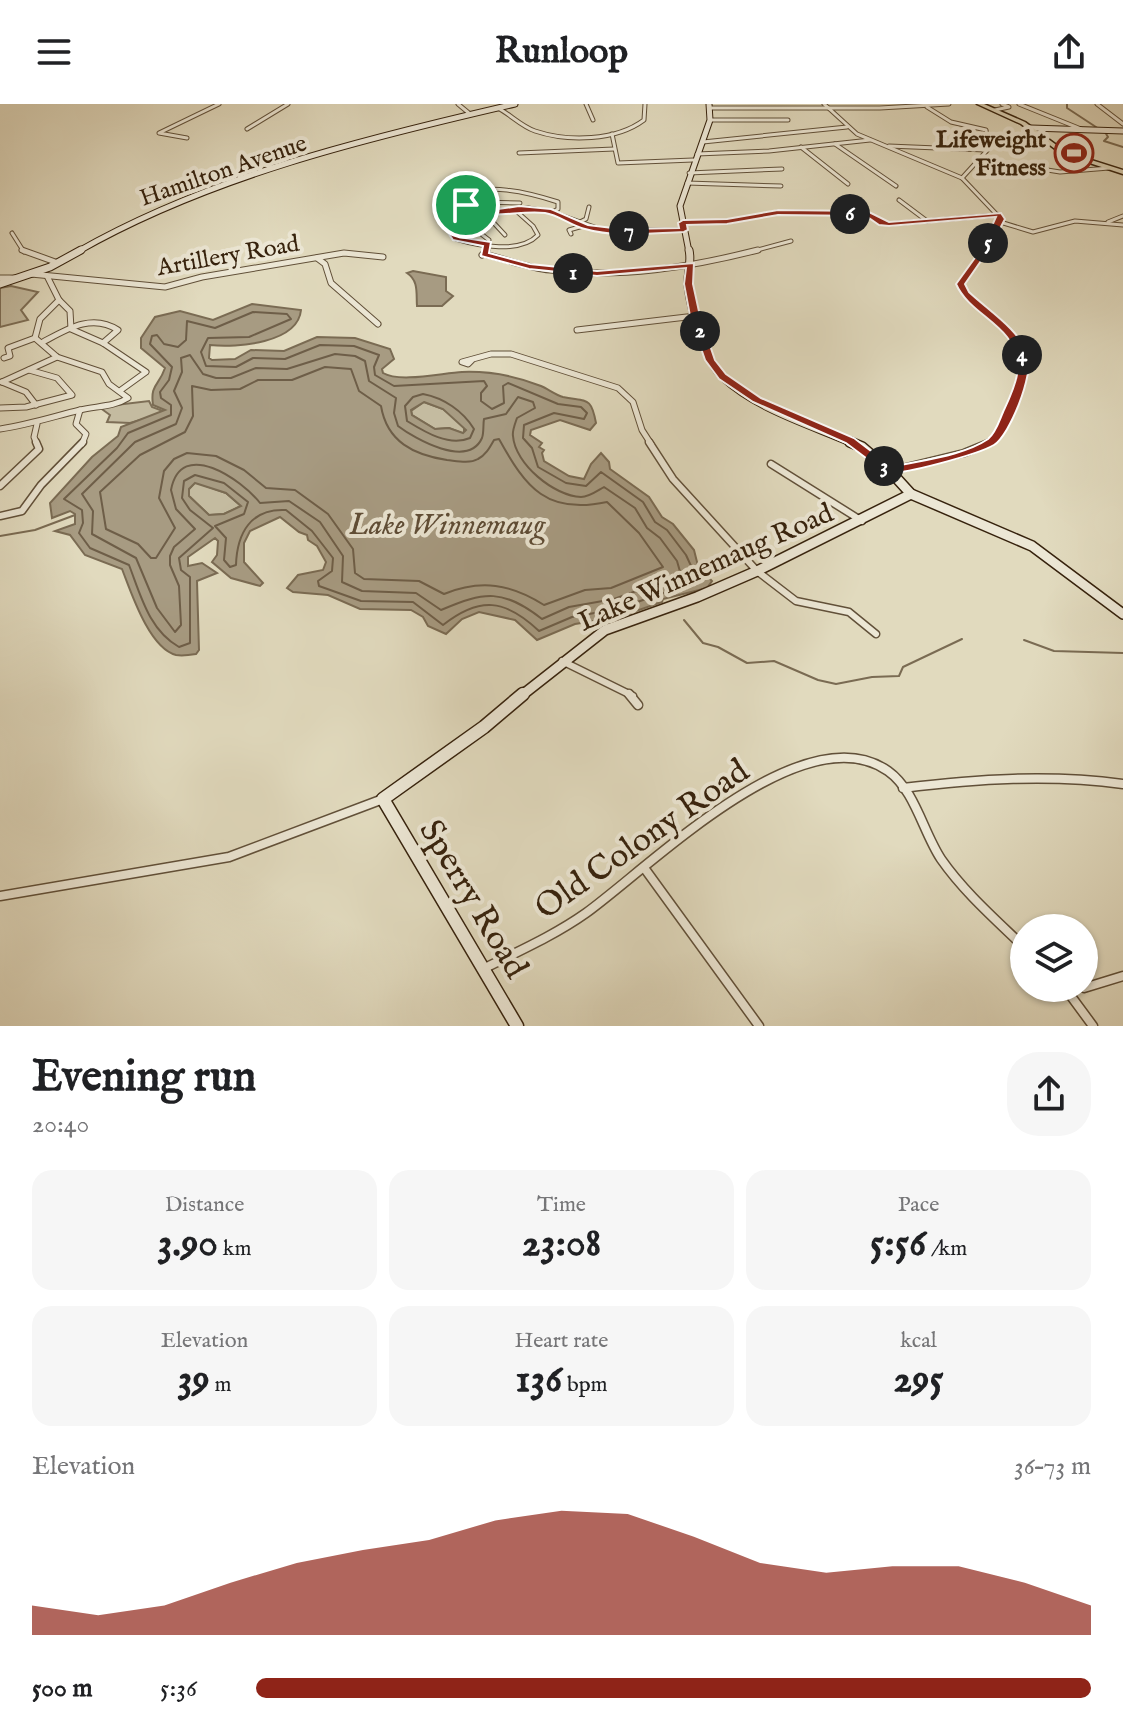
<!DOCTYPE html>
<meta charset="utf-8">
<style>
body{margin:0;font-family:"IM FELL English",serif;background:#f6f6f6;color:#202124;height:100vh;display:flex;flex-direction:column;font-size:30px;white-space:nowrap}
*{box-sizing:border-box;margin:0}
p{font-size:26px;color:#757577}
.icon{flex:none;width:44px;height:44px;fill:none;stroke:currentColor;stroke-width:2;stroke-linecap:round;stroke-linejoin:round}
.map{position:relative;height:922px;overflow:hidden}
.side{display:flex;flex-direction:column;background:#fff;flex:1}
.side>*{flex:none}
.buttons{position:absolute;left:1010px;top:810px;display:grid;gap:16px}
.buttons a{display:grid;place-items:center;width:88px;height:88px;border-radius:50%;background:#fff;box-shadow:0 2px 6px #0004;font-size:40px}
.pin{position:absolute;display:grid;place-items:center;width:68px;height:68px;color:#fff;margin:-34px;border:4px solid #fff;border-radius:50%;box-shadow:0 2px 8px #0007}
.km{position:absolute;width:40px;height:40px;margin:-20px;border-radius:50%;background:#222;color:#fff;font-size:22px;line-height:40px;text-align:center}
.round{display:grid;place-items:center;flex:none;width:84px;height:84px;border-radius:32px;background:#f6f6f6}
.headline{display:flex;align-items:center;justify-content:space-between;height:136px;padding:0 32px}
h1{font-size:44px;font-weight:800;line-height:60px}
.figures{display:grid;grid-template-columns:repeat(3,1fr);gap:12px;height:136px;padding:8px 32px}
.figures div{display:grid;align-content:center;border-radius:20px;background:#f6f6f6;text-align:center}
.figures b{font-size:40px;font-weight:800}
.figures small{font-size:22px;font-weight:400}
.figures p{font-size:22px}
.chart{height:224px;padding:16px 32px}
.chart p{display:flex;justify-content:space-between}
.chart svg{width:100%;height:144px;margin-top:8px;fill:#8f2418;opacity:.7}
ul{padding:0 32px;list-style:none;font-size:26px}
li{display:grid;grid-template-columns:128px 96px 1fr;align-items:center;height:60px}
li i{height:20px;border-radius:10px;background:#8f2418}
header{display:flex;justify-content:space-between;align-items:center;height:104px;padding:0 32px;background:#fff;font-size:36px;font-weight:800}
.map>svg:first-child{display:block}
</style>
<header><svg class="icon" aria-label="menu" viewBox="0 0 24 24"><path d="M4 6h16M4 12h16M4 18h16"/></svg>Runloop<svg class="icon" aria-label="share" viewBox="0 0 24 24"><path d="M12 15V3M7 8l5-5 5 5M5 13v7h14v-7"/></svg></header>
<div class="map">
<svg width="1123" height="922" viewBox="0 0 1123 922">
<rect width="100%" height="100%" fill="#e1dabe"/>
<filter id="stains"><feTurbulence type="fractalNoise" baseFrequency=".0025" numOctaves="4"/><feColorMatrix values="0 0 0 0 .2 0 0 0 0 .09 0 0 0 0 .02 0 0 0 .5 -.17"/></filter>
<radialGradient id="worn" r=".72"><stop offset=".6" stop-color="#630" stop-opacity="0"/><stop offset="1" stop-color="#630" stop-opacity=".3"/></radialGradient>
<!-- green -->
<g fill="#c4bba0" stroke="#7d6e56" stroke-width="2">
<path d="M11,182L38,188L21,206L28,216L0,223V184Z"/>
<path d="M149,297L152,303L163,307L161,310L130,319L107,318L110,311L99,303Z"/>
<path d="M424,298L443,305L464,321V330L449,324L435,325L412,311L411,307Z"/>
<path d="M195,378L226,389L241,402L224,410L209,411L189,392V385Z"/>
</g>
<!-- water -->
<g fill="#a79b82" stroke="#7a6b53" stroke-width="2" fill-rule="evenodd">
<path d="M413,167L446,173V187L453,192L442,202H417C416,189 419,177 407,169Z"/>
<path d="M252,200L301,206C298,239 237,244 210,241L209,254L212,256L235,255L251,246L284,247L317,233L355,234L390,245L394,255L382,265L383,269C400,279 442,269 462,268C489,267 516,272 541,282C548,285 556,291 563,293C587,298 591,292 596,319L590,326L560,316L531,326L530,331L542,339L539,343L544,346L542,349L544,357L569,372L584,375L591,360L601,349L609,358L610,365L649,393L662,413L673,420L694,446L698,462L712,477L707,484L663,495L662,498L619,513L575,520L537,536L515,516L479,508L462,515L446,530L428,522L423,513L411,506L360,505L328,491L293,488L287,484L298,471L323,466L326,458L317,442L308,436L307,431L299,428L280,413L250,427L244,439V458L263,479L260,482L231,474L212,458L217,451L218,437L215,434L188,453V462L202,459L217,469L197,477L199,546L196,550C190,551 182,552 176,551C149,544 131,488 122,465L85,451L70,431L55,427L75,420V410L70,407L52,414L50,399L92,353L118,332L121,323L165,306L153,301C150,280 159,282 165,264L141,244V234L155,213L180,207L213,216ZM424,298L443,305L466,326L463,329L449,324L435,325L412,311L411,306ZM195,379L226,389L241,402L224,410L209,411L189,392V385Z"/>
</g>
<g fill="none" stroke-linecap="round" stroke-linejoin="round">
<!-- shore -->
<g stroke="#6e5e48" stroke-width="2">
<path d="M253,208L287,210L291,215L249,233L208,234L201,248L206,262L236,263L253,254L285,255L320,241L354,242L379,251L374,263L375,271L394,282L484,277L487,282L481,289V297L492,305L504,299L503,282L508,279L558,300L581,303L587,309L584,315L554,309L524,321L523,334L532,344L538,363L566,379L586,382L601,368L643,398L655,418L667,426L686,451L698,477L617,505L572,513L539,527C505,495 480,492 443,521L413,498L361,497L319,482L318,477L332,467L333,454L312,427L286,406C251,404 237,429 236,461L230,463L224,456L226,434L215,422L244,410L248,398L224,379L195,371L184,377L182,394L190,406L213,424L179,454L181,466L190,473V539L179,543C149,526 141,492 129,461L90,444L79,429L83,419L82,406L64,395L117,344L128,329L171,311V301L161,294L160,288L169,276L172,263L150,240L152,232L157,231L164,240L178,243L186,236L187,217L215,224Z"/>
<path d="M335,250L355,252L365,257L369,277L396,294L394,309L398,322C415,335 468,365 482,334C484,329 483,320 484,315L506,310L518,293L533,298L535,304L517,314C515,320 512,327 513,332C515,360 554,392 581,393C589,393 597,387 604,383L635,404L647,424L660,434L677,457L681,471L614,495L569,503L542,515C503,485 485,487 441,506L416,489L362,487L342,478L343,452L320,418L289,397L260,399C242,376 181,333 171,386L176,405L195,425L174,443L170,452V461L179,482L181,521L175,528L157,504L136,454L92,430L93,407L82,390L135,338L176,320L182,304L174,287L182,268L181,254L190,251L203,270L216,274H231L256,264L287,265Z"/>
<path d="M325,263L351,265L359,287L381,302C387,338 414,351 447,356C457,357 469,360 478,355C486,351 490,343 494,336L499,335C526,384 547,411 607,398L639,429L663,463L611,484L585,486L544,501C511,480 481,475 444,490L419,477L364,475L355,469L353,445L328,410L295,386L266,384L244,366L216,352L187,349L174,355L164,367L159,394L175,424L156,454H151L138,440L106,425L100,388L140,351L185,328L193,312L192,282L211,286L240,285L258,276H292Z"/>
<path d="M423,290C444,294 463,307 474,325L470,334C449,343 425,328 407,317L405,302L413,293Z"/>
</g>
<!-- stream -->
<g stroke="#7a6b53" stroke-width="2">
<path d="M1067,0V4L1099,25"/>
<path d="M1105,28L1108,33L1104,37L1123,43"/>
<path d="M0,432L35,426L75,411"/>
<path d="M684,516L703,539L718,543L747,559L774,557L818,576L836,580L872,573L899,572L903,563L962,535"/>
<path d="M1024,536L1054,547L1123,549"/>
</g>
<defs>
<g id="street-far3">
<path d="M458,0L470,10"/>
<path d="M586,0L593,16"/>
<path d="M824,0L857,30L962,74"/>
<path d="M1019,0L1081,25"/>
<path d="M1097,0L1123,20"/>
<path d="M927,3L951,18L986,26L988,38L992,41"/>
<path d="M498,4C511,11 521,22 535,27C568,38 616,37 644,16L645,0"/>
<path d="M711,4H880L949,0"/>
<path d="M995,6L1009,3L1002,0"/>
<path d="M710,16H788"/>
<path d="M247,25L288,0"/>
<path d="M612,30L618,59L693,56"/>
<path d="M187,34L159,29L219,0"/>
<path d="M703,38L847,23"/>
<path d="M835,40L896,82"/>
<path d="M889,42L985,46"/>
<path d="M801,43L848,80"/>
<path d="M519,49L614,45"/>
<path d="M697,50L769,47L870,36"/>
<path d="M979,55L1060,68L1109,64"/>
<path d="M689,69L782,65"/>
<path d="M687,79L781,82"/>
<path d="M899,96L927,117"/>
<path d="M857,102L877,117L889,120L998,111"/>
<path d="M514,105L533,122L538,131C520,150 479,142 456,135L450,124L454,107L477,98L520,99"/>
<path d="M484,110L457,97L456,93C487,78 527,88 558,98V105L553,108"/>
<path d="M492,117L505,131"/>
<path d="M1000,118L1033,128L1075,117L1123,121"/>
<path d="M1108,118L1123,112"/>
<path d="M578,119L586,115L589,103"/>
<path d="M683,119L727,118L778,108L867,109"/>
<path d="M12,129L24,148"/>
<path d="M571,130L569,126L583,122"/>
<path d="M485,148L489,136L476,126L473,119L492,108L528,104L552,108L603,126H684"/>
<path d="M750,148L791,137"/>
<path d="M984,148L1001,115L962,74L992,41L1038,29"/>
</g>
<g id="street-far2">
<path d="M22,146L58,159"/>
<path d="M985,146L961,180L965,189L1011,231L1023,252V274L999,330L988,340"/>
<path d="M484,150C506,155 528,164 550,166C620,175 691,163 758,146"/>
<path d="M482,151L487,146"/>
<path d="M317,154L325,160L331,179L378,220"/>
<path d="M31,170L165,183L202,173L344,149L383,153"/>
<path d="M47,172L59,196L70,207L71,225L103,239L146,268L121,286"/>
<path d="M0,174H16"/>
<path d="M577,226L695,212"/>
<path d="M43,238C67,225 92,209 118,226L103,239"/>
<path d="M4,254L10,252L8,244L35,234"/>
<path d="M472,256L468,260L462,258L491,250H511L618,284L633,298L642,326L651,340"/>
<path d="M2,278L57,253"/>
<path d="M2,278L26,288L36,301"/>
<path d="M0,304L26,303L72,291L57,274L29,266"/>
<path d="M80,306L76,320L86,330L82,340"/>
<path d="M0,325C28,321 52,313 80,306C96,302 114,303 128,294L109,280L102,268L57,253L35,234L40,215L59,196"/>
<path d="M37,340L34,333L37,320"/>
</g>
<g id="street-far1">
<path d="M649,338L673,375L757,467L796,497L849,508L876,530"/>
<path d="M771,360L862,417"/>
<path d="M890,367L964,349L991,338"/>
<path d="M0,382L39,345L36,338"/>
<path d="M0,412L22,407L41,381L83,338"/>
<path d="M562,557L633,592"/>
</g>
<g id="street">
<path d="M629,590L638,601"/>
<path d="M903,684C977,675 1049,670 1123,680"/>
<path d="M645,765L759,922"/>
<path d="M0,792L229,753L383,695"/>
<path d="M485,864C519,847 555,831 586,809C651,762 804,608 888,667C915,686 923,728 941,755C964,788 995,815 1024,843"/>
<path d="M1065,884L1093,922"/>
<path d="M1084,884L1123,872"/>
</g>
<g id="secondary-far3">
<path d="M1031,24L1123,27"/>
<path d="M77,148C210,72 367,34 515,0"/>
<path d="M689,148L680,102L710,16L709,0"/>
</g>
<g id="secondary-far2">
<path d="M689,146C692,158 687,170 688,182C691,206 705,257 723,273C757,305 812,321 855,340"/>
<path d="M0,180L50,163L81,146"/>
</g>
<g id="secondary-far1">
<path d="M850,338L862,343L890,367L911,390L1032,442L1123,510"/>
<path d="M521,592L605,526L697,493L757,467L911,390"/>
</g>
<path id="secondary" d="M517,922L383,695L484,623L523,590"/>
<path id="primary" d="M977,0H984L1025,18L1066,48L1123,66V70L1062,50L1021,20Z"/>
</defs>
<!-- street-far3 casing -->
<use href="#street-far3" stroke="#615039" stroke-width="5"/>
<!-- street-far2 casing -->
<use href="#street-far2" stroke="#615039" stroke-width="7"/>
<!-- street-far1 casing -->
<use href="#street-far1" stroke="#615039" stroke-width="9"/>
<!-- street casing -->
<use href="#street" stroke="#615039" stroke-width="11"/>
<!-- secondary-far3 casing -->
<use href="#secondary-far3" stroke="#36220d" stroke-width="7"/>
<!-- secondary-far2 casing -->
<use href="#secondary-far2" stroke="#36220d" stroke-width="9"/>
<!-- secondary-far1 casing -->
<use href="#secondary-far1" stroke="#36220d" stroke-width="12"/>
<!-- secondary casing -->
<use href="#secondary" stroke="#36220d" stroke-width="15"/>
<!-- primary casing -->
<use href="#primary" stroke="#36220d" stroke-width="3"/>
<!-- street-far3 -->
<use href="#street-far3" stroke="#ece7d5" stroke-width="3"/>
<!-- street-far2 -->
<use href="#street-far2" stroke="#ece7d5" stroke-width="5"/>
<!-- street-far1 -->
<use href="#street-far1" stroke="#ece7d5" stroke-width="6"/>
<!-- street -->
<use href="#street" stroke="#ece7d5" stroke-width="8"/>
<!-- secondary-far3 -->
<use href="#secondary-far3" stroke="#ece7d5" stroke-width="5"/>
<!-- secondary-far2 -->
<use href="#secondary-far2" stroke="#ece7d5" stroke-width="7"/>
<!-- secondary-far1 -->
<use href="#secondary-far1" stroke="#ece7d5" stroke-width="9"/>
<!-- secondary -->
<use href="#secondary" stroke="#ece7d5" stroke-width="12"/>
<!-- primary -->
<use href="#primary" fill="#e1dabe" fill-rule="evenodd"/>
</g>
<!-- route -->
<path fill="#8f2418" stroke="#fff" stroke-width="2" fill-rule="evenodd" d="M466,99L485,107L519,102L551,105L588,121L621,125L679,124L678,119L683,116L727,115L778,106L867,107L889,118L1001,109L1005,115L990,144L965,180L969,188C988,206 1019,225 1028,251C1034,270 1010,331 994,341C979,350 903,371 886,369L846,339L753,298L719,275L705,256L690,212L684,180L686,164L597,172L529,165L481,152L483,142L453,136L445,124L452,105ZM466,104C492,117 515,106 545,109C559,111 571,122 585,125C616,134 652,129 684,128L688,126L687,121L727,120L778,111L866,112L879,121L889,122L996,113L982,144L956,180C966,203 992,214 1007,233C1027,259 1015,282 1003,308C999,317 996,328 988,335C963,352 921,356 892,363L854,334L761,294L726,270L715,256L700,212L693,180L694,159L597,167L530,160L489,149L491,138L459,133C453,123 454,119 458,109Z"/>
<!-- icons -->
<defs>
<symbol id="stadium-ring" viewBox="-11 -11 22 22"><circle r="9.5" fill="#ece7d5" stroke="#8f2418" stroke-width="1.5"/><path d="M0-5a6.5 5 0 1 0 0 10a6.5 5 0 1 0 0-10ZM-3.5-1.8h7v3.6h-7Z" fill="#8f2418"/></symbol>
</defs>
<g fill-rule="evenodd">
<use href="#stadium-ring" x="1052" y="27" width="44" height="44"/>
</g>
<g text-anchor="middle" stroke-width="8" stroke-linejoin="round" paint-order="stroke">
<!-- far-poi labels -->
<g font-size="24" font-weight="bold" fill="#36220d" stroke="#ece7d5" text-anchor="end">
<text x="1046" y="43">Lifeweight<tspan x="1046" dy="28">Fitness</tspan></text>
</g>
<!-- far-street labels -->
<g font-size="24" fill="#36220d" stroke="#ece7d5">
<text transform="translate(223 66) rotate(-19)" y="8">Hamilton Avenue</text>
<text transform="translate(228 151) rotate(-10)" y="8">Artillery Road</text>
</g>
<!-- street labels -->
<g font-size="28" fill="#36220d" stroke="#ece7d5">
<text transform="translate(705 462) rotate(-24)" y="10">Lake Winnemaug Road</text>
</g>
<!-- water labels -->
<g font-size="30" font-style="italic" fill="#5e4c36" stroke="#ece7d5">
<text x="447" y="430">Lake Winnemaug</text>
</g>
<!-- near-street labels -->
<g font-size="34" fill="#36220d" stroke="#ece7d5">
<text transform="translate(641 734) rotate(-35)" y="12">Old Colony Road</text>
<text transform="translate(475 794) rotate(59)" y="12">Sperry Road</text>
</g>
</g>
<rect width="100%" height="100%" filter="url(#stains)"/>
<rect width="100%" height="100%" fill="url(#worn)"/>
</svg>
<div class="buttons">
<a><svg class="icon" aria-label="layers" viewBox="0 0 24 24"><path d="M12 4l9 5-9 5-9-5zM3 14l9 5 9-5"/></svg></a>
</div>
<div class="pin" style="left:466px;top:101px;background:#1e9e55"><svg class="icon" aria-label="arrive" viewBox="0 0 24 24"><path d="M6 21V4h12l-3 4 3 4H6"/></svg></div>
<b class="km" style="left:573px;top:169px">1</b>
<b class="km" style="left:700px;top:227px">2</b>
<b class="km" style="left:884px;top:362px">3</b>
<b class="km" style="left:1022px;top:251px">4</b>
<b class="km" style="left:988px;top:139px">5</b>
<b class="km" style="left:850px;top:110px">6</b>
<b class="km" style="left:629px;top:127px">7</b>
</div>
<section class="side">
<div class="headline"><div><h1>Evening run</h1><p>20:40</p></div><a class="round"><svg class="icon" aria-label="share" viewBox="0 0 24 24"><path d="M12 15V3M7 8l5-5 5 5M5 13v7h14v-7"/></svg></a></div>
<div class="figures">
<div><p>Distance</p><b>3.90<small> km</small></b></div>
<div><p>Time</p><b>23:08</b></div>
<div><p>Pace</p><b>5:56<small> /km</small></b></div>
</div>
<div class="figures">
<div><p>Elevation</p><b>39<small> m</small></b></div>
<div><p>Heart rate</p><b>136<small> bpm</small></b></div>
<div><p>kcal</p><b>295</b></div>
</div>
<div class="chart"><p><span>Elevation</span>36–73 m</p>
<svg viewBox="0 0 160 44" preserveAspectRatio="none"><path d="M0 44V35L10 38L20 35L30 28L40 22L50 18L60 15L70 9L80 6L90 7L100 14L110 22L120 25L130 23L140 23L150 28L160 35V44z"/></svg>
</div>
<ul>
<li><b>500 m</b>5:36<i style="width:100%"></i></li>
</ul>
</section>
